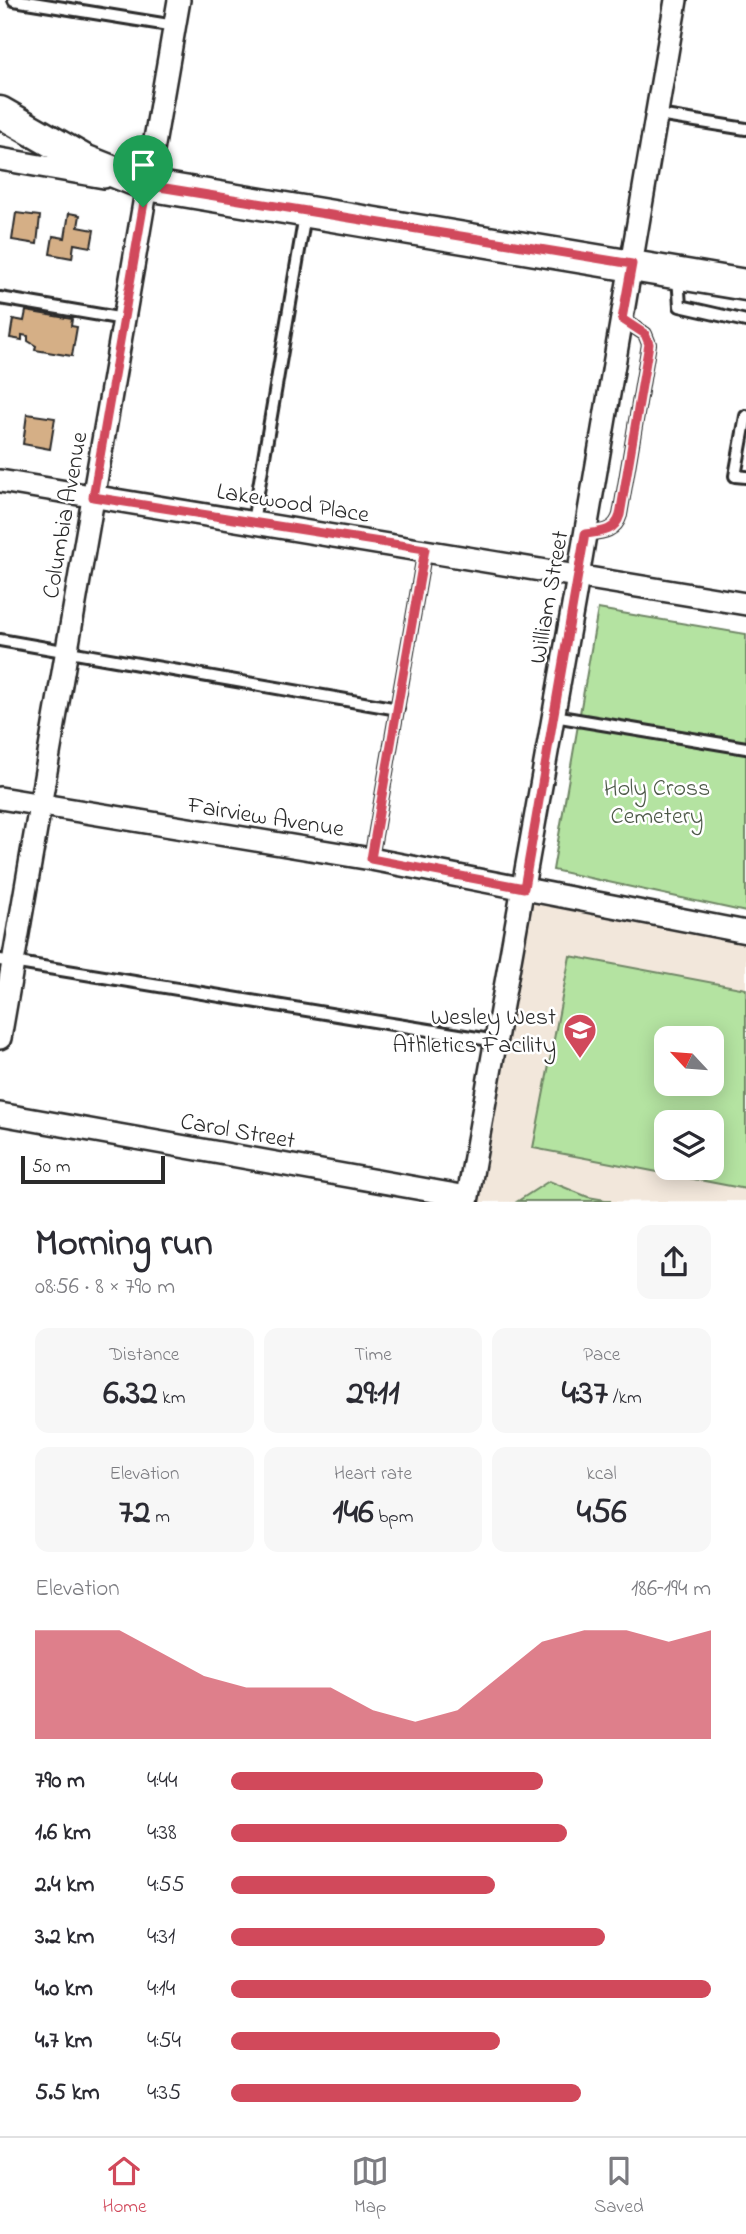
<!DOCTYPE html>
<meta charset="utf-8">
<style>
body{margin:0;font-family:"Indie Flower",sans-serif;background:#f7f7f7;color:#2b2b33;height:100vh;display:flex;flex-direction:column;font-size:26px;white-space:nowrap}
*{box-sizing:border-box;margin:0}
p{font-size:23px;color:#7c7c81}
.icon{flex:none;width:38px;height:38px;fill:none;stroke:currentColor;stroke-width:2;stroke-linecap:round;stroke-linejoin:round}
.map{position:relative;height:1202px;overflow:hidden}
.panel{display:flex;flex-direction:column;background:#fff;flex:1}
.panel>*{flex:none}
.needle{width:46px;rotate:296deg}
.buttons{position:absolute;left:654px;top:1026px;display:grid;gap:14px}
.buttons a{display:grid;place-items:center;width:70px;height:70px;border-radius:14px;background:#fff;box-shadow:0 4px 18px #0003;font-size:35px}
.scale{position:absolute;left:21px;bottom:18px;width:144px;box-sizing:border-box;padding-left:7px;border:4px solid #2b2b2b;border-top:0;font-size:19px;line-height:24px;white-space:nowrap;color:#2b2b2b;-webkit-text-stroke:5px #fff;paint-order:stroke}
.pin{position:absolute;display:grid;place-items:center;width:60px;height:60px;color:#fff;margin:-72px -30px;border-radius:50% 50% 50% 0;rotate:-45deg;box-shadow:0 0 7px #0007}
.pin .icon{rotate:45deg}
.round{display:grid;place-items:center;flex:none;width:74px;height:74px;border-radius:14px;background:#f7f7f7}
.headline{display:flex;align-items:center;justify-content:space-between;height:119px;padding:0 35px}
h1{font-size:38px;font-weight:800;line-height:52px}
.stats{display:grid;grid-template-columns:repeat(3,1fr);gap:10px;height:119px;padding:7px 35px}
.stats div{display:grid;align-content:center;border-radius:14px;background:#f7f7f7;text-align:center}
.stats b{font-size:35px;font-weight:800}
.stats small{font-size:19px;font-weight:400}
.stats p{font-size:19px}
.chart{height:196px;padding:14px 35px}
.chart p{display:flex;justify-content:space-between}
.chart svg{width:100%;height:126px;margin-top:7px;fill:#d1495b;opacity:.7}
ul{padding:0 35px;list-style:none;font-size:23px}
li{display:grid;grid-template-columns:112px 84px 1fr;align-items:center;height:52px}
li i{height:18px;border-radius:9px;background:#d1495b}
.menu{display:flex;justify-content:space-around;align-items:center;height:98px;border-top:2px solid #e1e1e2;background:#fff;font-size:19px;color:#7c7c81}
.menu a{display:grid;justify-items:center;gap:4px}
.menu .active{color:#d1495b}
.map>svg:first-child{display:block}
</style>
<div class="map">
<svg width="746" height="1202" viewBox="0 0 746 1202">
<rect width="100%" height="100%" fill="#fff"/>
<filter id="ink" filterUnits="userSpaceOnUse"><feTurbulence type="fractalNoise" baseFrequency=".0143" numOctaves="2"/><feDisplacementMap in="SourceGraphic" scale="14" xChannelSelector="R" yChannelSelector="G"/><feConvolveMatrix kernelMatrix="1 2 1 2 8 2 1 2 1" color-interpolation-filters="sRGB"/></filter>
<g filter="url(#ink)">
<!-- built -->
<path fill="#f2e7db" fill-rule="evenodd" d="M524,888L746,928V1201L467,1202ZM667,1038H712V1083H667ZM667,1122H712V1167H667Z"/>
<!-- green -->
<g fill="#b4e3a1" stroke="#708766" stroke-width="2" fill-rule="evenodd">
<path d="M598,609L746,634V912L553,870Z"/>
<path d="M570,956L746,989V1189L533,1148ZM667,1038H712V1083H667ZM667,1122H712V1167H667Z"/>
<path d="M549,1181L588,1197L611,1201H518Z"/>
</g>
<!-- building -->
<g fill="#d5af86" stroke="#2b2b2b" stroke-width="2">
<path d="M16,213L40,216L37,244L12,240Z"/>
<path d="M69,213L80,215L78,227L94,230L91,247L74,244L72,258L50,254L53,236L65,238Z"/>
<path d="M26,311L72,319L71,326L77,327L72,356L35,350L36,346L28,341V336L22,335V340L10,338L13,319L24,321Z"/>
<path d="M27,414L55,418L50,449L23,444Z"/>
</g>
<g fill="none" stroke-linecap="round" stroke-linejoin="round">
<defs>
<g id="lane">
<path d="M14,0L175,26"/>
<path d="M658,115L746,129"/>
<path d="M678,276L680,306L746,321"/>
<path d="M0,298L124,319"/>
<path d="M746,416L735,476L746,477"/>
<path d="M253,522L305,215"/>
<path d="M585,534C601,532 615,532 620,515L649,344L645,334L622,319"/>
<path d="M0,640L398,709"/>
<path d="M554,716L746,748"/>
<path d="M371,859L425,549"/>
<path d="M0,960L496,1041"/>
</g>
<g id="street">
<path d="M0,159L104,177"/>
<path d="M0,481L746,604"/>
<path d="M0,798L371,859L746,932"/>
<path d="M0,1038L179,0"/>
<path d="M0,1114L467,1197"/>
<path d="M467,1202L574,600L676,0"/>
</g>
<path id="secondary" d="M0,112L84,160L147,185L746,285"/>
</defs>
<!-- lane casing -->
<use href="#lane" stroke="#2b2b2b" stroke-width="16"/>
<!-- street casing -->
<use href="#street" stroke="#2b2b2b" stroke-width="26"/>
<!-- secondary casing -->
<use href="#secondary" stroke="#2b2b2b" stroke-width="35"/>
<!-- lane -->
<use href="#lane" stroke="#fff" stroke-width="10"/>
<!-- street -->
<use href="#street" stroke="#fff" stroke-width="21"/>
<!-- secondary -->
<use href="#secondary" stroke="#fff" stroke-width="30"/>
</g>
</g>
<g fill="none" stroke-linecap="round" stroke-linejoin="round" filter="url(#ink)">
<defs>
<path id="route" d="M147,185L632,264L622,319L645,334L649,344L620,515C615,532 601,532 585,534L524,888L371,859L425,549L93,497Z"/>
</defs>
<!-- route casing -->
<use href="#route" stroke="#fff" stroke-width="14"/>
<!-- route -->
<use href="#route" stroke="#d1495b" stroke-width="9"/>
</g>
<!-- icons -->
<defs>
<symbol id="university-pin" viewBox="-11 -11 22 30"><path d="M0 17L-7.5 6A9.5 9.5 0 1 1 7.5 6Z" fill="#d1495b" stroke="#fff"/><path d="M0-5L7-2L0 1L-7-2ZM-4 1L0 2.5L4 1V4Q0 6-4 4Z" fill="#fff"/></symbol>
</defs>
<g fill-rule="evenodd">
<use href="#university-pin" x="561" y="1011" width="38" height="52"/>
</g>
<g text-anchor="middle" stroke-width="5" stroke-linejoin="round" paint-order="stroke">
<!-- street labels -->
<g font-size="24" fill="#2b2b2b" stroke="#fff">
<text transform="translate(293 502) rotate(9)" y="8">Lakewood Place</text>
<text transform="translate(64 515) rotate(-80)" y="8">Columbia Avenue</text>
<text transform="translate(548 597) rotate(-80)" y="8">William Street</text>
<text transform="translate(266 816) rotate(9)" y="8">Fairview Avenue</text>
<text transform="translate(238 1130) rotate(10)" y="8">Carol Street</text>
</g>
<!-- park labels -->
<g font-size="24" fill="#4d5948" stroke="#fff">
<text x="657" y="795">Holy Cross<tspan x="657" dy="28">Cemetery</tspan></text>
</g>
<!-- poi labels -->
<g font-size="24" fill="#2b2b2b" stroke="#fff" text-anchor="end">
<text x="556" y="1024">Wesley West<tspan x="556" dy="28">Athletics Facility</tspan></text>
</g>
</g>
</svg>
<div class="buttons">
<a><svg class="needle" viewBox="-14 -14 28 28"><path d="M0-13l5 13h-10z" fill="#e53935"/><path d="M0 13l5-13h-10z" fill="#7c7c81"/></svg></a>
<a><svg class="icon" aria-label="layers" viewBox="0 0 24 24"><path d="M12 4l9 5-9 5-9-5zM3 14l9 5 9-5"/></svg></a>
</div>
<div class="scale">50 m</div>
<div class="pin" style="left:143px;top:207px;background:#1e9e55"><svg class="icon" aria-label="arrive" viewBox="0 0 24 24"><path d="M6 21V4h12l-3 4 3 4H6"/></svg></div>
</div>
<section class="panel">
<div class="headline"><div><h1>Morning run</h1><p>08:56 · 8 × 790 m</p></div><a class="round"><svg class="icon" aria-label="share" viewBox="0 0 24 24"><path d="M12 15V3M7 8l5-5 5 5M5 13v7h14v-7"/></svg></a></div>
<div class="stats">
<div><p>Distance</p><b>6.32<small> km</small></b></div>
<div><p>Time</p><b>29:11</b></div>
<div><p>Pace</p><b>4:37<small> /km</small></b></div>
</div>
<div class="stats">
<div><p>Elevation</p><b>72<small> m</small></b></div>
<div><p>Heart rate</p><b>146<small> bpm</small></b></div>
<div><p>kcal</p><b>456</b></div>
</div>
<div class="chart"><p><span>Elevation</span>186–194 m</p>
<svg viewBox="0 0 160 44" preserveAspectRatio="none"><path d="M0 44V6L10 6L20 6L30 14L40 22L50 26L60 26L70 26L80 34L90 38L100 34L110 22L120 10L130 6L140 6L150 10L160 6V44z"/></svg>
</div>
<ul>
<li><b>790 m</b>4:44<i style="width:65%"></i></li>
<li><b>1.6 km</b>4:38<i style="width:70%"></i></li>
<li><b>2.4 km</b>4:55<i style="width:55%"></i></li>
<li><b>3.2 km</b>4:31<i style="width:78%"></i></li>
<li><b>4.0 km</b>4:14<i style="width:100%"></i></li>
<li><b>4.7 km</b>4:54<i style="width:56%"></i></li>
<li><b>5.5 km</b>4:35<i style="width:73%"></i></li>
</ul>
</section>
<nav class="menu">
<a class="active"><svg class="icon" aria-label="home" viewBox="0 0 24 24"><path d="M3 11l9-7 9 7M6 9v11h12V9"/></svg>Home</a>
<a><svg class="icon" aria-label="map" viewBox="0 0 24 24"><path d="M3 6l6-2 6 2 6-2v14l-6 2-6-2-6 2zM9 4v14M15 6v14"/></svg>Map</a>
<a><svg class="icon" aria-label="saved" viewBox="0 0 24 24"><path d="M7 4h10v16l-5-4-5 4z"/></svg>Saved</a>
</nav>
